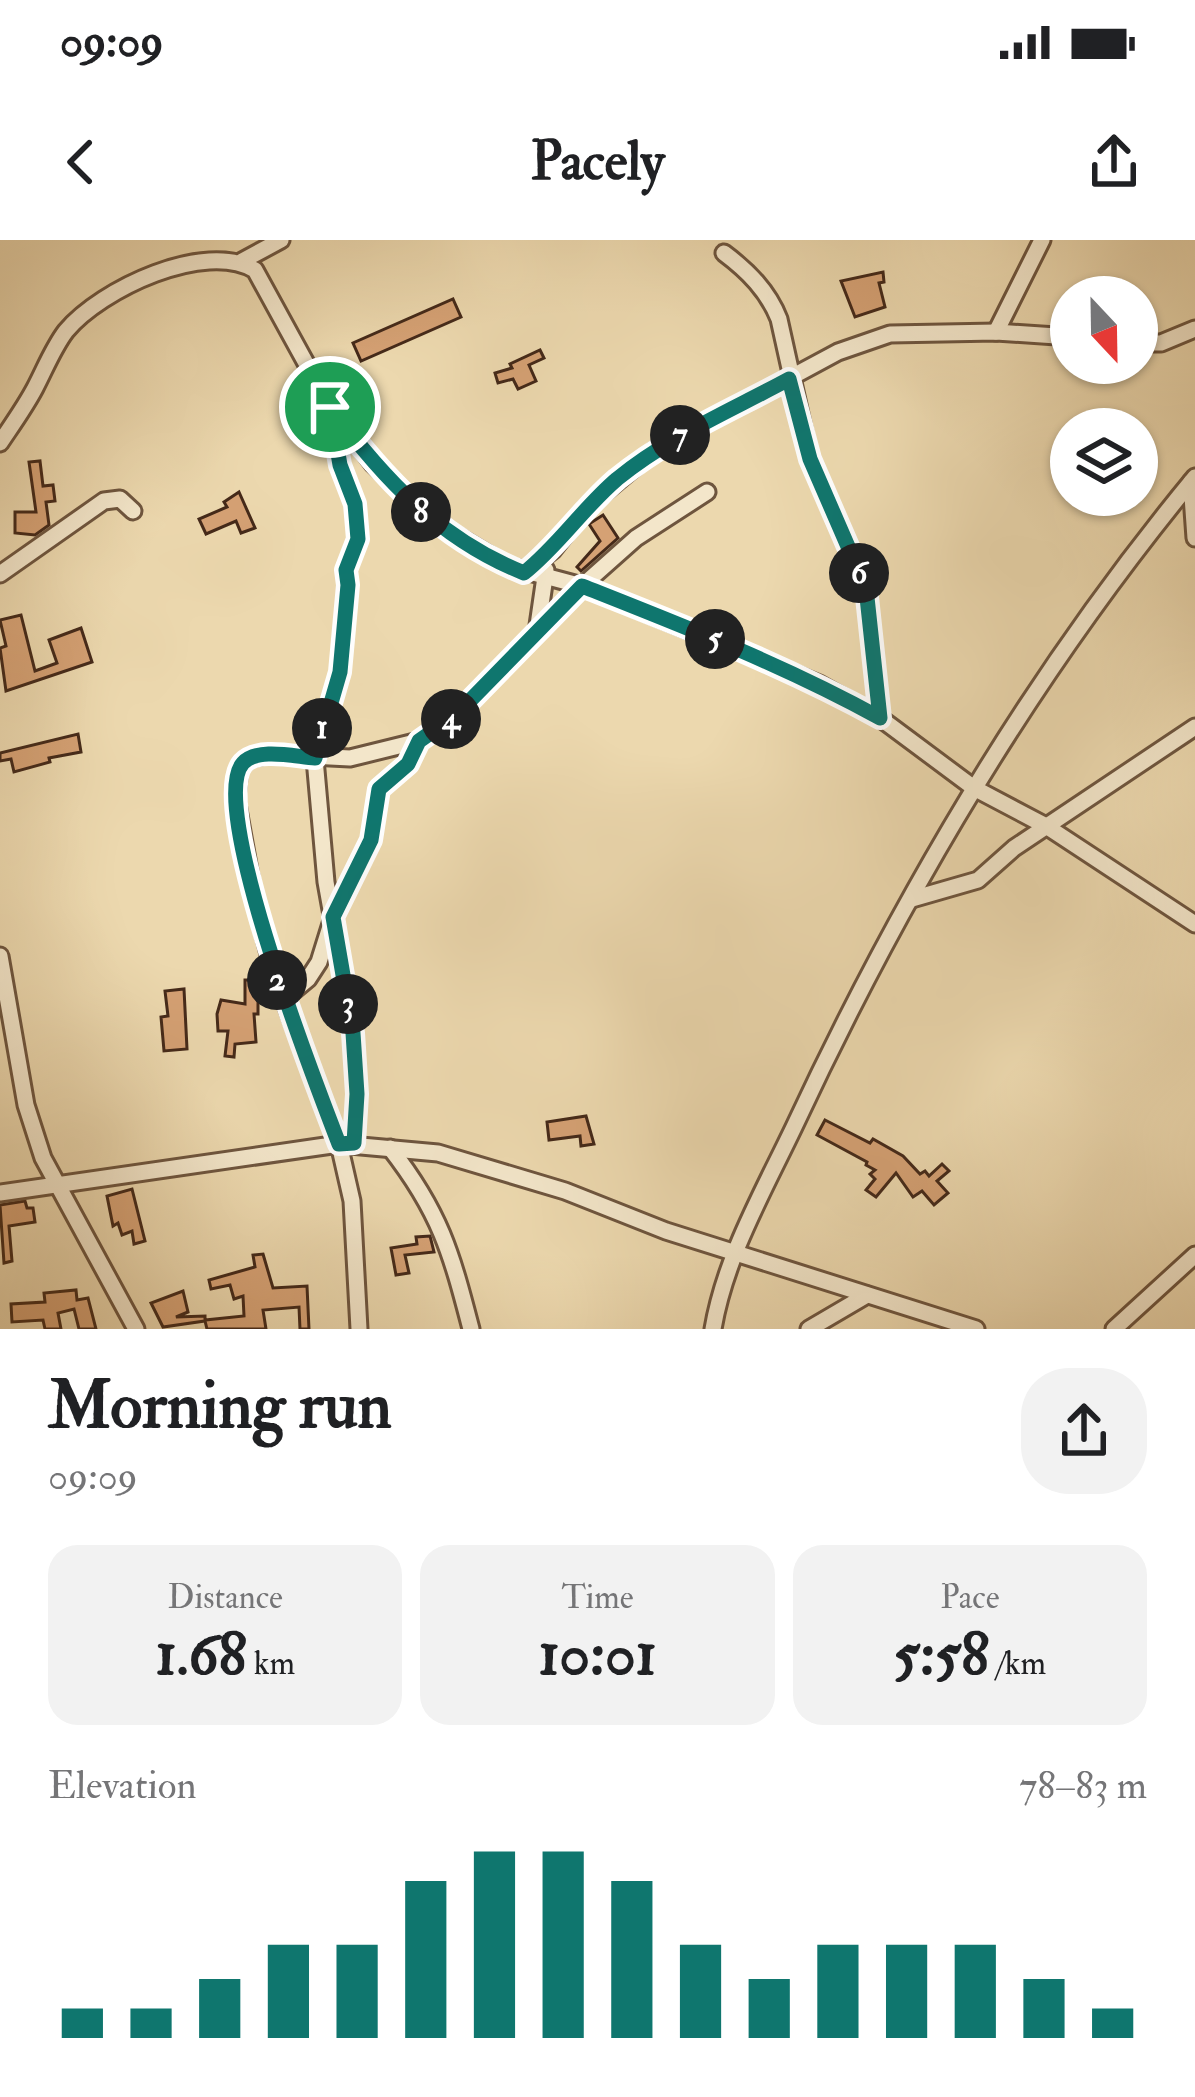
<!DOCTYPE html>
<meta charset="utf-8">
<style>
body{margin:0;font-family:"IM FELL Double Pica",serif;background:#f2f2f2;color:#202124;height:100vh;display:flex;flex-direction:column;font-size:45px;white-space:nowrap}
*{box-sizing:border-box;margin:0}
p{font-size:39px;color:#757577}
.icon{flex:none;width:66px;height:66px;fill:none;stroke:currentColor;stroke-width:2;stroke-linecap:round;stroke-linejoin:round}
.map{position:relative;height:1089px;overflow:hidden}
.side{display:flex;flex-direction:column;background:#fff;flex:1}
.side>*{flex:none}
.needle{width:78px;rotate:158deg}
.fabs{position:absolute;left:1050px;top:36px;display:grid;gap:24px}
.fabs a{display:grid;place-items:center;width:108px;height:108px;border-radius:50%;background:#fff;box-shadow:0 3px 9px #0004;font-size:60px}
.pin{position:absolute;display:grid;place-items:center;width:102px;height:102px;color:#fff;margin:-51px;border:6px solid #fff;border-radius:50%;box-shadow:0 3px 12px #0007}
.km{position:absolute;width:60px;height:60px;margin:-30px;border-radius:50%;background:#222;color:#fff;font-size:33px;line-height:60px;text-align:center}
.round{display:grid;place-items:center;flex:none;width:126px;height:126px;border-radius:48px;background:#f2f2f2}
.summary{display:flex;align-items:center;justify-content:space-between;height:204px;padding:0 48px}
h1{font-size:66px;font-weight:700;line-height:90px}
.stats{display:grid;grid-template-columns:repeat(3,1fr);gap:18px;height:204px;padding:12px 48px}
.stats div{display:grid;align-content:center;border-radius:30px;background:#f2f2f2;text-align:center}
.stats b{font-size:60px;font-weight:700}
.stats small{font-size:33px;font-weight:400}
.stats p{font-size:33px}
.chart{height:336px;padding:24px 48px}
.chart p{display:flex;justify-content:space-between}
.chart svg{width:100%;height:216px;margin-top:12px;stroke:#0f766e;stroke-width:6}
.status{display:flex;justify-content:space-between;align-items:center;height:84px;padding:0 60px;background:#fff;direction:ltr}
.status svg{height:33px;fill:currentColor}
header{display:flex;justify-content:space-between;align-items:center;height:156px;padding:0 48px;background:#fff;font-size:54px;font-weight:700}
.map>svg:first-child{display:block}
</style>
<div class="status"><b>09:09</b><svg viewBox="0 0 49 12"><path d="M0 12V9h3v3zM5 12V6h3v6zM10 12V3h3v9zM15 12V0h3v12zM26 1h20v11H26zM47 4h2v5h-2z"/></svg></div>
<header><svg class="icon" aria-label="back" viewBox="0 0 24 24"><path d="M15 5l-7 7 7 7"/></svg>Pacely<svg class="icon" aria-label="share" viewBox="0 0 24 24"><path d="M12 15V3M7 8l5-5 5 5M5 13v7h14v-7"/></svg></header>
<div class="map">
<svg width="1195" height="1089" viewBox="0 0 1195 1089">
<rect width="100%" height="100%" fill="#ecd8ae"/>
<filter id="stains"><feTurbulence type="fractalNoise" baseFrequency=".00167" numOctaves="4"/><feColorMatrix values="0 0 0 0 .2 0 0 0 0 .09 0 0 0 0 .02 0 0 0 .5 -.17"/></filter>
<radialGradient id="worn" r=".72"><stop offset=".6" stop-color="#630" stop-opacity="0"/><stop offset="1" stop-color="#630" stop-opacity=".3"/></radialGradient>
<!-- building -->
<g fill="#d5a174" stroke="#442919" stroke-width="3">
<path d="M883,32L884,42L879,43L885,67L855,77L841,41Z"/>
<path d="M453,59L461,77L361,121L353,103Z"/>
<path d="M540,110L544,118L529,125L536,141L518,149L513,139L498,143L495,133L512,128L510,124Z"/>
<path d="M40,221L43,246L53,245L55,261L46,262L49,285L35,295L15,293V272H36L29,222Z"/>
<path d="M239,252L255,288L241,293L236,281L206,294L199,279L227,267L224,262Z"/>
<path d="M603,275L618,298L581,331L577,327L600,301L589,284Z"/>
<path d="M21,375L35,431L57,423L49,400L81,388L92,422L6,451L0,408L6,406L0,380Z"/>
<path d="M78,494L81,512L49,518L50,522L14,532L11,519L0,521V513Z"/>
<path d="M245,740H264L266,747V758L258,759V774H254L256,802L235,804L234,817L225,816L228,791H218L217,774L221,760L245,764Z"/>
<path d="M184,749L187,809L164,811L161,777L168,776L165,751Z"/>
<path d="M586,876L594,904L581,906L580,896L549,900L547,882Z"/>
<path d="M825,880L870,903L873,899L903,916L920,934L925,931L929,936L942,924L949,931L937,941L948,953L934,965L922,951L913,957L896,933L876,957L866,950L875,939L870,934L875,930L866,925L867,922L817,895Z"/>
<path d="M132,949L145,1001L134,1004L132,991L122,995L118,983L113,986L107,956Z"/>
<path d="M25,961L27,968H33L35,982L9,986L12,1021L4,1023L0,965Z"/>
<path d="M430,996L434,1012L405,1015L409,1033L396,1035L391,1008L417,1004L416,997Z"/>
<path d="M263,1014L273,1048L307,1046L309,1089H300L299,1067L263,1070L266,1089H207L205,1081L163,1087L151,1063L183,1051L188,1072L176,1077L205,1076V1080L244,1076L243,1056L234,1059L230,1045L211,1049L209,1040L255,1027L253,1015Z"/>
<path d="M76,1050L77,1060L88,1058L96,1089H79L74,1069L58,1073L61,1089H45L43,1080L12,1082L11,1064L45,1062L44,1053Z"/>
</g>
<g fill="none" stroke-linecap="round" stroke-linejoin="round">
<defs>
<g id="minor">
<path d="M724,13C748,31 768,51 779,79L810,219L866,348L880,478"/>
<path d="M242,21L281,0"/>
<path d="M996,92L1042,0"/>
<path d="M1137,103H1161L1195,89"/>
<path d="M330,170L340,225L355,264L358,299L346,330L348,345L340,432L315,519L326,642L353,793L357,854L354,903"/>
<path d="M0,203C12,185 25,167 35,148C45,129 53,108 66,91C101,49 205,0 255,30L330,167L373,224L434,282L507,326L582,346L819,444L880,478L974,548L1046,586L1195,684"/>
<path d="M1191,242L1195,298"/>
<path d="M524,333L553,310L586,268L654,211L838,112L890,94L996,92L1071,97"/>
<path d="M0,334L104,261L120,259L133,271"/>
<path d="M537,392L546,330"/>
<path d="M912,659L978,640L1014,608L1195,487"/>
<path d="M0,716L26,865L43,918L136,1089"/>
<path d="M284,759L308,739L319,722L333,677L371,600L379,549L408,524L419,501"/>
<path d="M390,908C440,972 451,1012 471,1089"/>
<path d="M0,953L339,904L438,913L565,951L666,991L976,1089"/>
<path d="M359,1089L352,961L339,904L273,730L252,647L236,558L239,528L250,518L271,514L350,518L419,501L456,475L582,346L636,298L707,252"/>
<path d="M713,1089C725,1018 763,952 794,887C901,657 1033,433 1195,237"/>
<path d="M809,1089L867,1055"/>
<path d="M1114,1089L1195,1015"/>
</g>
</defs>
<!-- minor casing -->
<use href="#minor" stroke="#6e553e" stroke-width="21"/>
<!-- minor -->
<use href="#minor" stroke="#f3e6ca" stroke-width="15"/>
</g>
<g fill="none" stroke-linecap="round" stroke-linejoin="round">
<defs>
<path id="route" d="M789,139L810,219L866,348L880,478C784,425 683,386 582,346L456,475L419,501L408,524L379,549L371,600L333,677L353,793L357,854L354,903L339,904C318,849 206,564 243,523C258,507 296,517 315,518L340,432L348,345L346,330L358,299L355,264L340,225L330,167C383,238 439,299 524,333C559,305 583,268 617,239C670,196 730,171 789,139Z"/>
</defs>
<!-- route casing -->
<use href="#route" stroke="#fff" stroke-width="24"/>
<!-- route -->
<use href="#route" stroke="#0f766e" stroke-width="15"/>
</g>
<rect width="100%" height="100%" filter="url(#stains)"/>
<rect width="100%" height="100%" fill="url(#worn)"/>
</svg>
<div class="fabs">
<a><svg class="needle" viewBox="-14 -14 28 28"><path d="M0-13l5 13h-10z" fill="#e53935"/><path d="M0 13l5-13h-10z" fill="#757577"/></svg></a>
<a><svg class="icon" aria-label="layers" viewBox="0 0 24 24"><path d="M12 4l9 5-9 5-9-5zM3 14l9 5 9-5"/></svg></a>
</div>
<div class="pin" style="left:330px;top:167px;background:#1e9e55"><svg class="icon" aria-label="arrive" viewBox="0 0 24 24"><path d="M6 21V4h12l-3 4 3 4H6"/></svg></div>
<b class="km" style="left:322px;top:488px">1</b>
<b class="km" style="left:277px;top:740px">2</b>
<b class="km" style="left:348px;top:764px">3</b>
<b class="km" style="left:451px;top:479px">4</b>
<b class="km" style="left:715px;top:399px">5</b>
<b class="km" style="left:859px;top:333px">6</b>
<b class="km" style="left:680px;top:195px">7</b>
<b class="km" style="left:421px;top:272px">8</b>
</div>
<section class="side">
<div class="summary"><div><h1>Morning run</h1><p>09:09</p></div><a class="round"><svg class="icon" aria-label="share" viewBox="0 0 24 24"><path d="M12 15V3M7 8l5-5 5 5M5 13v7h14v-7"/></svg></a></div>
<div class="stats">
<div><p>Distance</p><b>1.68<small> km</small></b></div>
<div><p>Time</p><b>10:01</b></div>
<div><p>Pace</p><b>5:58<small> /km</small></b></div>
</div>
<div class="chart"><p><span>Elevation</span>78–83 m</p>
<svg viewBox="0 0 160 44" preserveAspectRatio="none"><path d="M5 44V38M15 44V38M25 44V32M35 44V25M45 44V25M55 44V12M65 44V6M75 44V6M85 44V12M95 44V25M105 44V32M115 44V25M125 44V25M135 44V25M145 44V32M155 44V38"/></svg>
</div>
</section>
